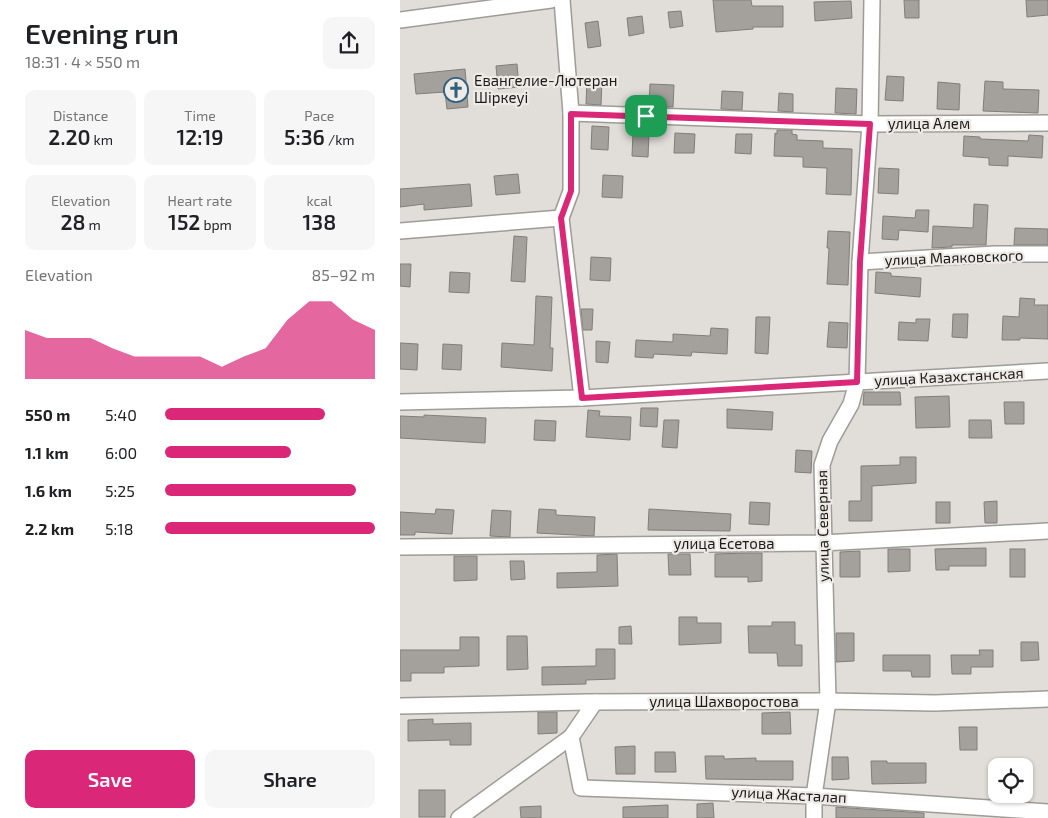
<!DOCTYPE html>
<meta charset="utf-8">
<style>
body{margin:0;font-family:"Exo 2",sans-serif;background:#f6f6f6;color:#202124;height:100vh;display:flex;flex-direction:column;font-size:19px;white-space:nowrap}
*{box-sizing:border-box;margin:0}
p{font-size:16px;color:#757577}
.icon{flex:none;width:28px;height:28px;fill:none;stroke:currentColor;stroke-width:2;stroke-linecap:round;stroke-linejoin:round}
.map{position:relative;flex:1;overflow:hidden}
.sheet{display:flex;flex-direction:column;background:#fff;width:400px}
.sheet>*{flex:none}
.fabs{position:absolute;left:588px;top:758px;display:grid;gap:10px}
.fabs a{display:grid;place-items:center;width:45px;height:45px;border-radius:10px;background:#fff;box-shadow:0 1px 4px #0004;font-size:25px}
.pin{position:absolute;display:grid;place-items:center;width:42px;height:42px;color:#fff;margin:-21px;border-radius:10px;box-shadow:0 2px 8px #0006}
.round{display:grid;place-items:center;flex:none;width:52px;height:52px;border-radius:10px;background:#f6f6f6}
.overview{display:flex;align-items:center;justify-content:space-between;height:85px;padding:0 25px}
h1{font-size:28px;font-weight:600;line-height:38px}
.stats{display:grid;grid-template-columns:repeat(3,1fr);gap:8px;height:85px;padding:5px 25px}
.stats div{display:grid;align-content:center;border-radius:10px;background:#f6f6f6;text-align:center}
.stats b{font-size:21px;font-weight:600}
.stats small{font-size:14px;font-weight:400}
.stats p{font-size:14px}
.chart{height:140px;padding:10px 25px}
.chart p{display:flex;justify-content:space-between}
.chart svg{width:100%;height:90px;margin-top:5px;fill:#db2777;opacity:.7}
.primary-button{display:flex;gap:10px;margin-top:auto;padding:10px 25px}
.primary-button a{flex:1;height:58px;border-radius:10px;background:#db2777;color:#fff;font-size:20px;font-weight:600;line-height:58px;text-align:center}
.primary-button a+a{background:#f6f6f6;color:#202124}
ul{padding:0 25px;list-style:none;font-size:16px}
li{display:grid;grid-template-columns:80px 60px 1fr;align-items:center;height:38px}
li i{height:12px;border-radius:6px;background:#db2777}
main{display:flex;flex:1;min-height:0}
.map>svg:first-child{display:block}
</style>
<main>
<section class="sheet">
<div class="overview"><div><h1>Evening run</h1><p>18:31 · 4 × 550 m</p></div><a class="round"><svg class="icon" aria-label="share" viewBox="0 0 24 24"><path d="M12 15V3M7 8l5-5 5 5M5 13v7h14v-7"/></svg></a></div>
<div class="stats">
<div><p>Distance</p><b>2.20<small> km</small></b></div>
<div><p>Time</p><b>12:19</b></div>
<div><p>Pace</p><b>5:36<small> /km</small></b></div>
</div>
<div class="stats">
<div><p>Elevation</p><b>28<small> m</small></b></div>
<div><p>Heart rate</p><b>152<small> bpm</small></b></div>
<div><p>kcal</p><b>138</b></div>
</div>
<div class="chart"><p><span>Elevation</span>85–92 m</p>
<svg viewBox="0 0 160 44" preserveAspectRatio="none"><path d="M0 44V20L10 24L20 24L30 24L40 29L50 33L60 33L70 33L80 33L90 38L100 33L110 29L120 15L130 6L140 6L150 15L160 20V44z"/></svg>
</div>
<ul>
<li><b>550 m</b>5:40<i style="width:76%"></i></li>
<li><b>1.1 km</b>6:00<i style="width:60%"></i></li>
<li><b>1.6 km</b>5:25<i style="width:91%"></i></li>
<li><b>2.2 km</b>5:18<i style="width:100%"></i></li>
</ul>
<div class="primary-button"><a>Save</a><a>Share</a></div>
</section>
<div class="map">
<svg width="648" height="818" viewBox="0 0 648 818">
<rect width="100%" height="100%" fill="#e1ddd9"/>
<!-- building -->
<g fill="#a4a09c" stroke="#817e7a">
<path d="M313,0H351L352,6H383V27H353V29L316,32Z"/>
<path d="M504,0H519V18H505Z"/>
<path d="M626,0H648V15L627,17Z"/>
<path d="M451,1L452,18L415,21L414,2Z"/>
<path d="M281,11L283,26L270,28L268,12Z"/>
<path d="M242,16L244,33L229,36L227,18Z"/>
<path d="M198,21L201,46L188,48L185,23Z"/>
<path d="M117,64L119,87L98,89L96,66Z"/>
<path d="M65,69L68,107L47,109L45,92L16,94L14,74Z"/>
<path d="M487,76L504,77L503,101L485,100Z"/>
<path d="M187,80L202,81L201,105L186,104Z"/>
<path d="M585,81L603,82V89L639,90L638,113L583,111Z"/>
<path d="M538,82L560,84L559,110L537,109Z"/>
<path d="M250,84L274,85L273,107L249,106Z"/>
<path d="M436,88L457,89L456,114L435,113Z"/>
<path d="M322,91L343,92L342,110L321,109Z"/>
<path d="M379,93L393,94V112L378,111Z"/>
<path d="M192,126L209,127L208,150L191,149Z"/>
<path d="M377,130H392V134L397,135V140L423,141V148L452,149L451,195L426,194L427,168L403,167V157L374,156L375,133L377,134Z"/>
<path d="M233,133L249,134L248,157L232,156Z"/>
<path d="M275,133L295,134L294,153H274Z"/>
<path d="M336,134H352L351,154L335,153Z"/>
<path d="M629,135L643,136L642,158L608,156V166L589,165V158L563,156L564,136L580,137V139L628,141Z"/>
<path d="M479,168L499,169L498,194L478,193Z"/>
<path d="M118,174L120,193L96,195L94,176Z"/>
<path d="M203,175L223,176L222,198L202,197Z"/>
<path d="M70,184L72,206L24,210V204L0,207V189Z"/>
<path d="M574,204L588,205L586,245H552V247L532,248L533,226L573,228Z"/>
<path d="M516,210H529L528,232L499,230L498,240L482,239L483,216L515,218Z"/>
<path d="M615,228L648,229V245H614Z"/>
<path d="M428,231L450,232L448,285L427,284L429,248H427Z"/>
<path d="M114,236L127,237L125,282L111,281Z"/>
<path d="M191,257L211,258L210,281L190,280Z"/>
<path d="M0,264H11L10,287L0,286Z"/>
<path d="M50,272L70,273L69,293L49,292Z"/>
<path d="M476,272L491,273V276L521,278L520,297L475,293Z"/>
<path d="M136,296L152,297L150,348H153L152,371L101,367L102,343L134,345Z"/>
<path d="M620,298L635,299L634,305H648V339L620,338V340H602L603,316L619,317Z"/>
<path d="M181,309H193L192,330H183Z"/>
<path d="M553,314H568L567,338L552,337Z"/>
<path d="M356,317H370L368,354L355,353Z"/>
<path d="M516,319H530L528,341L498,340L499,322L516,323Z"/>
<path d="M429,322L448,323L447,348L427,347Z"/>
<path d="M311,328L328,329L327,354L292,352L291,356L254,354L253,358L235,357L236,340L273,342V334L310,336Z"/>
<path d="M196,341L210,342L208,363L196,362Z"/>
<path d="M0,343L18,344L17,370L0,369Z"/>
<path d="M43,344L62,345L61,370L42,369Z"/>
<path d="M464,392H500L501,405H463Z"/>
<path d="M549,396L550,427L516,428L515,397Z"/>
<path d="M604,402H624V424H605Z"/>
<path d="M241,408H258L257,427L240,426Z"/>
<path d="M327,409L373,412L372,430L327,428Z"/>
<path d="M188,410L200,411L199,416L231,417L230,440L186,437Z"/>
<path d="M24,415L86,418L85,443L0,438V416L24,417Z"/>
<path d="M135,420L156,421L155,441L134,440Z"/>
<path d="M264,420H279L277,448L262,447Z"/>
<path d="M569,420H591L592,438H569Z"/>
<path d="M396,450L412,451L411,473L395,472Z"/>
<path d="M500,457H516V483L472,486V521H449V501H461V466L500,465Z"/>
<path d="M597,501V523H585L584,502Z"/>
<path d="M350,502L370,503L369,525L349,524Z"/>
<rect x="536" y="502" width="14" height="21"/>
<path d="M36,509L54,510L52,534L15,532V535H0V512L35,514Z"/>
<path d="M139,509L156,510V515L195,517L194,536L137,533Z"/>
<path d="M249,509L331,514L330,531L248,530Z"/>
<path d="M92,510L111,511L110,537L90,536Z"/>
<path d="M586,548V566H549V570H536L535,549Z"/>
<path d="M488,549H510V571L488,572Z"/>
<rect x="610" y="549" width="15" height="28"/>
<path d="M460,551V577H440V552Z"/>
<path d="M347,553H362V581L348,582V577H315V554Z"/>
<path d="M217,554L218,586L157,588V573L197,572V555Z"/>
<path d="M268,554H290L291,575H269Z"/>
<path d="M54,556H77V580L54,581Z"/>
<path d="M110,561H124L125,579L111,580Z"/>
<path d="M279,617H297V623H321V643L279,645Z"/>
<path d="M372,622H395V645H402V666H378L377,653H349L348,626H372Z"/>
<path d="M231,626L232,644H219V627Z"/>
<path d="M436,633H454V661L436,662Z"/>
<path d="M107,636H127L128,669L107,670Z"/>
<path d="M60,637H79V666L44,667V673H11V681H0V650H60Z"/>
<path d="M621,642H638L639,660L621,661Z"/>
<path d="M196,649H215V679L186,680V684L142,685V667L196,666Z"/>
<path d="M579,650H593V667H571V674H552L551,655H580Z"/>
<path d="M483,655H530V677H512L511,671H483Z"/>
<path d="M138,712H157V733L138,734Z"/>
<path d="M390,712L391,734H362V713Z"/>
<path d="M33,719V724L71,723V745H50V740L8,741V720Z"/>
<path d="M559,727H577V750H560Z"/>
<path d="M235,746V774H216L215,747Z"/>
<path d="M255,752H275L276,772H255Z"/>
<path d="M305,756H324V759L356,758V761H393V780L306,779Z"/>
<path d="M432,757H448L449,779L432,780Z"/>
<path d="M471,761H487V763H526V783L472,784Z"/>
<rect x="19" y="790" width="26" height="27"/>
<path d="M313,803L314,818H297V804Z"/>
<path d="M268,805V818H223V807Z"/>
<path d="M141,806V818H121L120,807Z"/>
<path d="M436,807L524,813V818H436Z"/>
</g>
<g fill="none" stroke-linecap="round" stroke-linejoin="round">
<defs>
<g id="minor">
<path d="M162,0L171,113V191L161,218L182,398"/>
<path d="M0,20L151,0"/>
<path d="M171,113L470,124L648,123"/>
<path d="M0,231L161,218"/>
<path d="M460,262L595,254H648"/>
<path d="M0,402L182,398L648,371"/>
<path d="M0,547L422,543L648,531"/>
<path d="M0,706L186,702L428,701L535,703L648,699"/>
<path d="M171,737L181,788L414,796L648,812"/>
<path d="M59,818L171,737L195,702"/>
<path d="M414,818V796L428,701L422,465L430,441L451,404L457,382L460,262L470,124L472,0"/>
</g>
</defs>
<!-- minor casing -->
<use href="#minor" stroke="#9f9c97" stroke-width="18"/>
<!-- minor -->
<use href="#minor" stroke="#fff" stroke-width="15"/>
</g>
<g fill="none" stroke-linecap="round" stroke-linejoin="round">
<defs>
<path id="route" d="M171,114L470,124L460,262L457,382L182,398L161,218L171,191Z"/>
</defs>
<!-- route casing -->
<use href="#route" stroke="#fff" stroke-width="10"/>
<!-- route -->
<use href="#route" stroke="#db2777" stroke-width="6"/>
</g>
<!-- icons -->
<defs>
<symbol id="church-ring" viewBox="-11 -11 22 22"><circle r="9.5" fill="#eeebe6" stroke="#2f617e" stroke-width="1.5"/><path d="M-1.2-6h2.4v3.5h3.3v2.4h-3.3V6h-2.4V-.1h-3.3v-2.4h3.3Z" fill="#2f617e"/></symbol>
</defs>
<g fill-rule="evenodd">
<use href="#church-ring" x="42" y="76" width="28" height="28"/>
</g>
<g text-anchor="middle" stroke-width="4.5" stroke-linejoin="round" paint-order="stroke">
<!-- poi labels -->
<g font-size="15" fill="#1c1b19" stroke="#eeebe6" text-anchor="start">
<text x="74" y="86">Евангелие-Лютеран<tspan x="74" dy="17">Шіркеуі</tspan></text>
</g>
<!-- street labels -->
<g font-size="15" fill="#1c1b19" stroke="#eeebe6">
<text x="529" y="129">улица Алем</text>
<text transform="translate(554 258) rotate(-2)" y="5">улица Маяковского</text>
<text transform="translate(549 377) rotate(-3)" y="5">улица Казахстанская</text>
<text transform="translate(423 526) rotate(-91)" y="5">улица Северная</text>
<text x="324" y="549">улица Есетова</text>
<text x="324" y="707">улица Шахворостова</text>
<text transform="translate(389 795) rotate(3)" y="5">улица Жасталап</text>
</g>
</g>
</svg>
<div class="fabs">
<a><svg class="icon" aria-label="locate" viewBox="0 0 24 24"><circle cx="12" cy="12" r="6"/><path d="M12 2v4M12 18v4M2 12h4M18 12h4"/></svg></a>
</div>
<div class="pin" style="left:246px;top:116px;background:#1e9e55"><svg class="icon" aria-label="arrive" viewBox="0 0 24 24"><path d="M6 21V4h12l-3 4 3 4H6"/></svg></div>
</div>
</main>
